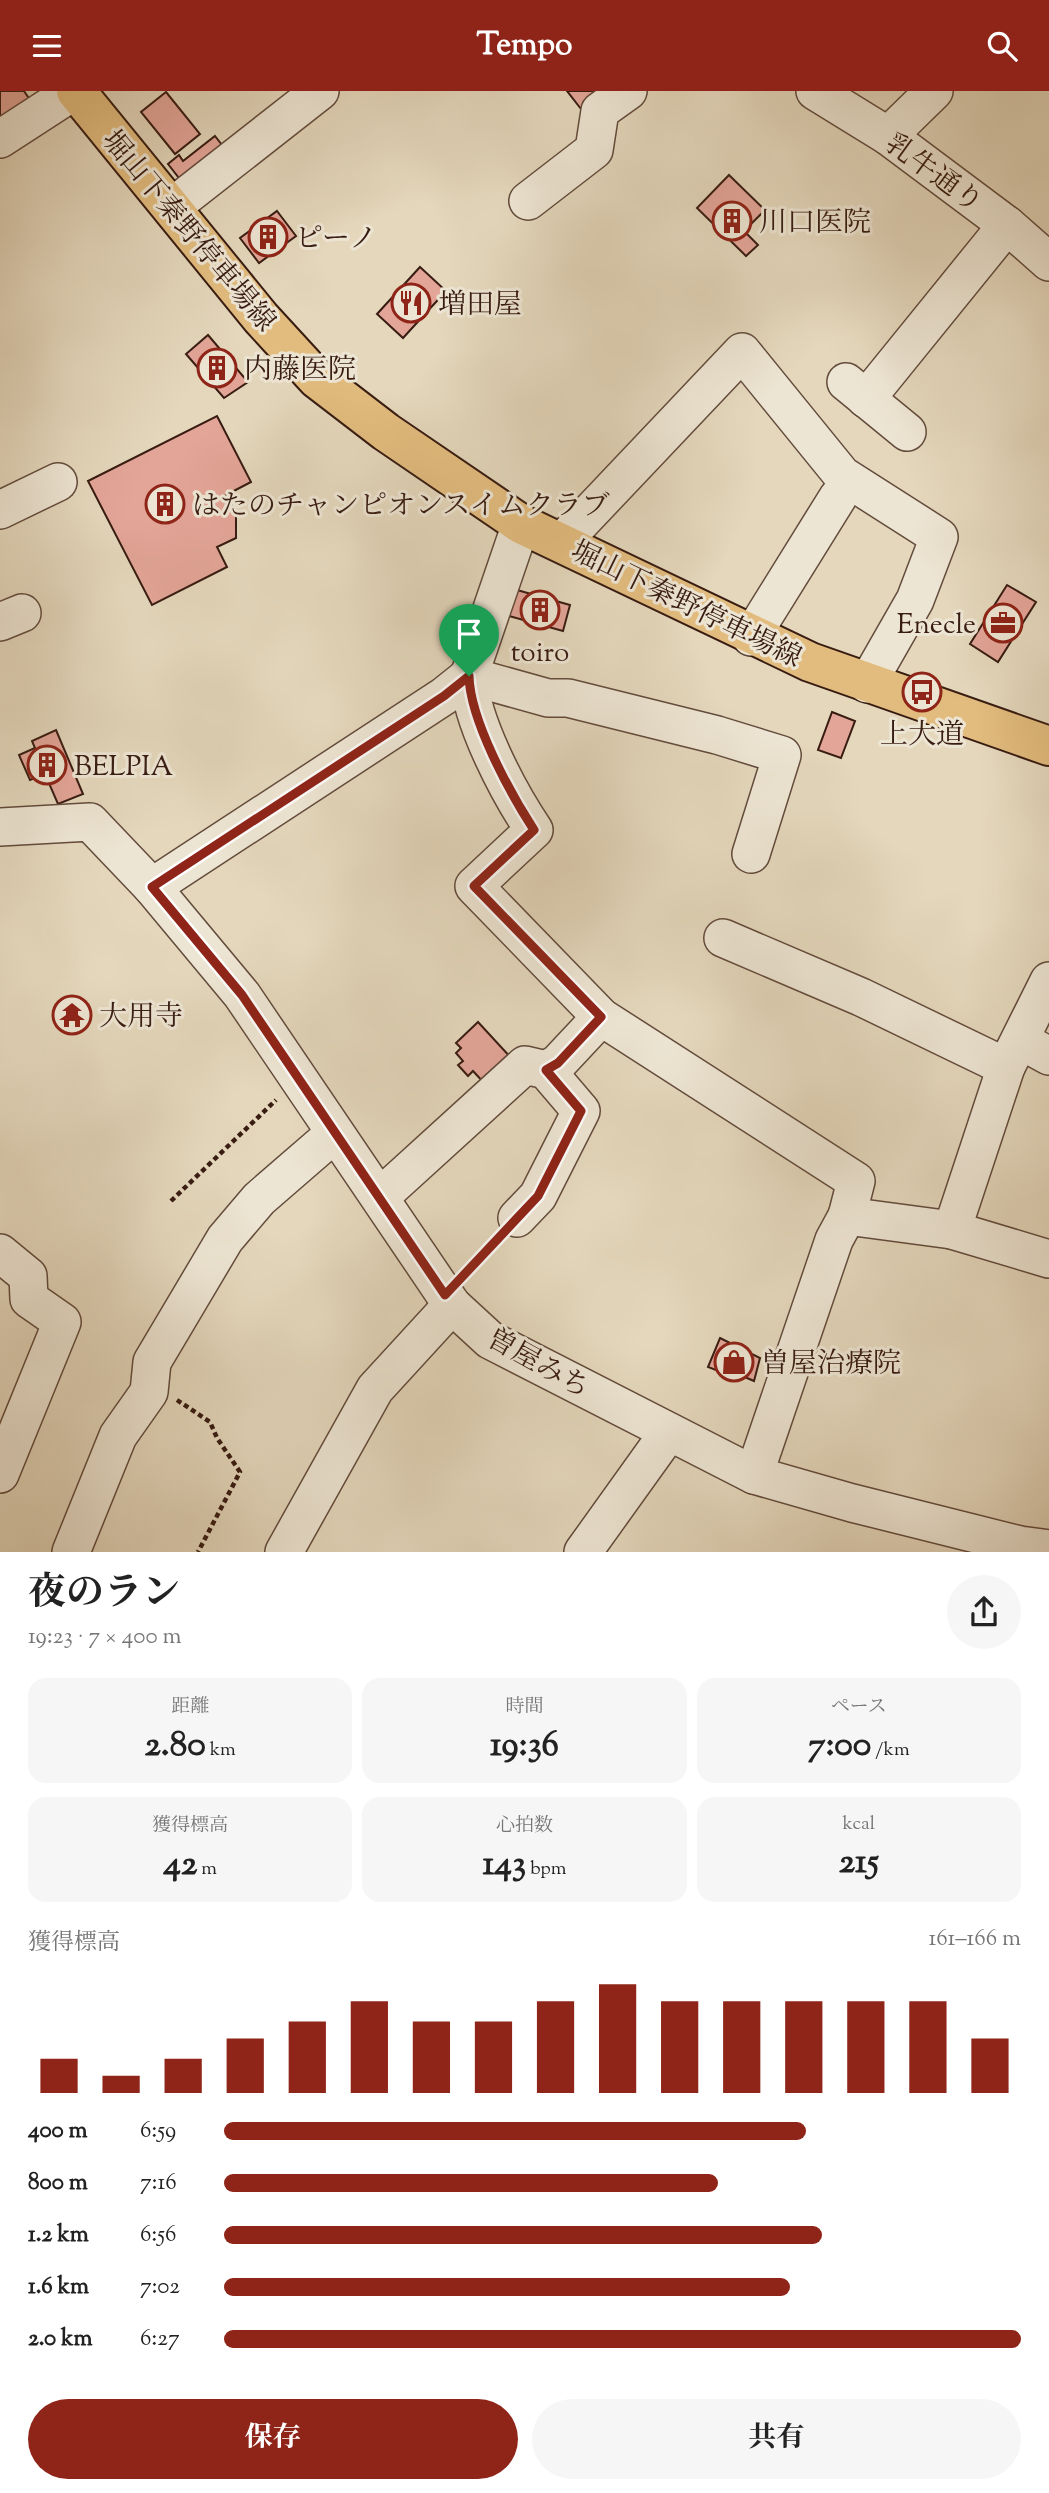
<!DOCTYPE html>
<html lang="ja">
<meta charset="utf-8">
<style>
body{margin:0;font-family:"Sorts Mill Goudy","Noto Serif JP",serif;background:#f6f6f6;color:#222;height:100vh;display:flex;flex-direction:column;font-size:26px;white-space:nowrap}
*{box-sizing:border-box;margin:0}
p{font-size:23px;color:#767676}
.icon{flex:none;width:38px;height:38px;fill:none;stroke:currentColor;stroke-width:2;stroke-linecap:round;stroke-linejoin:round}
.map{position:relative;height:1461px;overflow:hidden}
.details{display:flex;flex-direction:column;background:#fff;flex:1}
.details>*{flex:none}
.pin{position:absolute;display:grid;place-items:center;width:60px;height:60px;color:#fff;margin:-72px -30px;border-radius:50% 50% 50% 0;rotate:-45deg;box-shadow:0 0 7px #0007}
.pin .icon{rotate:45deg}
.round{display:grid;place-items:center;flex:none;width:74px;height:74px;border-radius:37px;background:#f6f6f6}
.summary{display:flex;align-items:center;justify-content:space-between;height:119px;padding:0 28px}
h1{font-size:38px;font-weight:700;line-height:52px}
.metrics{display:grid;grid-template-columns:repeat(3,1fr);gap:10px;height:119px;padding:7px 28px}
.metrics div{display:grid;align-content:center;border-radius:18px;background:#f6f6f6;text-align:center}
.metrics b{font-size:35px;font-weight:700}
.metrics small{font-size:19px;font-weight:400}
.metrics p{font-size:19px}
.chart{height:196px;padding:14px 28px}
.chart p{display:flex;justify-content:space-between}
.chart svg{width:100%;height:126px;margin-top:7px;stroke:#8f2418;stroke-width:6}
.button{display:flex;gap:14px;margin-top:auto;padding:14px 28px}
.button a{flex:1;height:80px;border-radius:42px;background:#8f2418;color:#fff;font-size:28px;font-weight:700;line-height:80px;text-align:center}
.button a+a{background:#f6f6f6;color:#222}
ul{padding:0 28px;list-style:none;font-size:23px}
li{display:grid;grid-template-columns:112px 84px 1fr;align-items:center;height:52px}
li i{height:18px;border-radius:9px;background:#8f2418}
header{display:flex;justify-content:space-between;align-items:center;height:91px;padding:0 28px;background:#8f2418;color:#fff;font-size:32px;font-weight:700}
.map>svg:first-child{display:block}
</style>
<header><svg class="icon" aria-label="menu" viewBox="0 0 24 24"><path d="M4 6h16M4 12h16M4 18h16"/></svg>Tempo<svg class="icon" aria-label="search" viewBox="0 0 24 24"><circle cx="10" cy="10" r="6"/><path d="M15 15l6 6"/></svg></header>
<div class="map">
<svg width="1049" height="1461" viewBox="0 0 1049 1461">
<rect width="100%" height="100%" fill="#e4d7bc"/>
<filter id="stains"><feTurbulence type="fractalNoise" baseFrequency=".00286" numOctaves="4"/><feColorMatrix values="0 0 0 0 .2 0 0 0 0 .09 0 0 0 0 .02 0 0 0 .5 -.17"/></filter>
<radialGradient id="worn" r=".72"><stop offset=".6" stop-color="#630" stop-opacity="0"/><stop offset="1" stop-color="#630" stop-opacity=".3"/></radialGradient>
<!-- building -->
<g fill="#e3a598" stroke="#381c12" stroke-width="2">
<path d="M0,0H24L32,12L0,33Z"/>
<path d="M567,0H606L581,18Z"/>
<path d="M166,1L200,43L175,63L141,21Z"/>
<path d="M215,45L229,63L186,96L168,73L179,64L183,70Z"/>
<path d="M729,84L765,119L744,140L758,154L746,165L697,117Z"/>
<path d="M277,120L296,145L259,172L240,147Z"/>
<path d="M420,176L446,200L403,247L377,223Z"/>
<path d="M208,244L248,291L224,307L186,263Z"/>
<path d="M217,325L251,391L226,404L236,422V447L217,456L227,476L152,514L88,390Z"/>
<path d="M1007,494L1036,511L998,571L970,553Z"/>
<path d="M517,499L570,514L563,540L509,525Z"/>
<path d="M832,621L855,630L841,667L818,659Z"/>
<path d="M56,639L83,703L58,713L45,683L30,689L19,664L35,657L32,650Z"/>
<path d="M478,931L513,969L486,994L473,980L468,985L458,974L463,970L456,962L461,957L456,952Z"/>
<path d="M720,1247L760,1267L754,1290L740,1284L739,1288L708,1276Z"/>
</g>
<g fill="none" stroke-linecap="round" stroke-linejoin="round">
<defs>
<g id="minor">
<path d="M815,0L888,45L1007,134L1049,171"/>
<path d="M888,45L934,0"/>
<path d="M0,48L74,0"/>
<path d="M528,110L594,59L600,20L628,0"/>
<path d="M172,116L320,0"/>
<path d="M846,291L907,341"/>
<path d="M866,308L1007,134"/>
<path d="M0,419L58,391"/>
<path d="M521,433L469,585C470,629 509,702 534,739L474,795L601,926L856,1090L847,1125"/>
<path d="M561,452L742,261L842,384L939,446L915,509L867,593"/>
<path d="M0,531L22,522"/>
<path d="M751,546L838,406"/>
<path d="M469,585L548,607H568L717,644L782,664L751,763"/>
<path d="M0,736L90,731L152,796L242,904L452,1214L490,1249L754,1384L852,1412L1020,1454L1049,1458"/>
<path d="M152,796L444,605L469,585"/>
<path d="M723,847L861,906L1006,976"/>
<path d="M1020,949L1049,965"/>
<path d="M546,979L558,972L601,926"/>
<path d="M380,1106L525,974L546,979L581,1020L538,1105L517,1127"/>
<path d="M952,1139L1049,1168"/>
<path d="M0,1162L28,1185L29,1208L62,1231L0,1383"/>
<path d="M754,1384L834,1149L847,1125L952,1139L1006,976L1049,890"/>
<path d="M71,1461L118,1345L149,1301L152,1271L225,1148L259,1108L334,1043"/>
<path d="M284,1461L375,1298L452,1214"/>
<path d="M583,1461L669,1341"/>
</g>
<path id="major" d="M76,0L261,227L317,288L386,341L521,433L810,571L1049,655"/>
</defs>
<!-- minor casing -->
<use href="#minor" stroke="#634b3c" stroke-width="40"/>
<!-- major casing -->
<use href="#major" stroke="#381c12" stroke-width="42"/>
<!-- path -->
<g stroke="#381c12" stroke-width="4.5" stroke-dasharray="5 3.5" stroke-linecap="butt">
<path d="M171,1110L276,1009"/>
<path d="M467,1180L497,1148"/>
<path d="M177,1309L210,1331L217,1347L240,1381L198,1461"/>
</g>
<!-- minor -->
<use href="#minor" stroke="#ede5d3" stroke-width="37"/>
<!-- major -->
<use href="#major" stroke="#e2bc7e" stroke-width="38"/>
</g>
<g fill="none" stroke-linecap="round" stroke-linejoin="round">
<defs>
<path id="route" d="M469,585C470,629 510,702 534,739L474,795L601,926L558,972L546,979L581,1020L538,1105L445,1204L242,904L152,796L444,605Z"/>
</defs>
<!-- route casing -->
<use href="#route" stroke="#fff" stroke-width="14"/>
<!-- route -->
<use href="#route" stroke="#8f2418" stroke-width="9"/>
</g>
<!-- icons -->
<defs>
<symbol id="building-ring" viewBox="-11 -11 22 22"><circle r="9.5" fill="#ede5d3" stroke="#8f2418" stroke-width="1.5"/><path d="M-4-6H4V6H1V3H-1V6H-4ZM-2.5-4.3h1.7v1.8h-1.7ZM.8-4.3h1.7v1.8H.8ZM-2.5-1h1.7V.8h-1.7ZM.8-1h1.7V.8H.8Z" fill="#8f2418"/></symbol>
<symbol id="restaurant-ring" viewBox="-11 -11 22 22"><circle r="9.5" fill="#ede5d3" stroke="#8f2418" stroke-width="1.5"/><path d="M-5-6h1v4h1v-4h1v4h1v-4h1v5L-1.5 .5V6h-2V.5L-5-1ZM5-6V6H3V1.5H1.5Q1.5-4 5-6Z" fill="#8f2418"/></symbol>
<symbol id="office-ring" viewBox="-11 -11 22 22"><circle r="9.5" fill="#ede5d3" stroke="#8f2418" stroke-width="1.5"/><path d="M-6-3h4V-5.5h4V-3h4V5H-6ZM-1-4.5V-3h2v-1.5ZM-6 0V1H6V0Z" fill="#8f2418"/></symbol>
<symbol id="bus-ring" viewBox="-11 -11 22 22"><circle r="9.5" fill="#ede5d3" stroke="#8f2418" stroke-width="1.5"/><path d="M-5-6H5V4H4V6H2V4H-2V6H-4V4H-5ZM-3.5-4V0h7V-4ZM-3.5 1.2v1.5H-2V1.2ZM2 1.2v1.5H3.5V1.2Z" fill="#8f2418"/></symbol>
<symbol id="temple-ring" viewBox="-11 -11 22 22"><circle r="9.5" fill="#ede5d3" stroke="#8f2418" stroke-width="1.5"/><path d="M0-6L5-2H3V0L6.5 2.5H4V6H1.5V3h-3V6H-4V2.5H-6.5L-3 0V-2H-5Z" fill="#8f2418"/></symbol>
<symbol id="shop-ring" viewBox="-11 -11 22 22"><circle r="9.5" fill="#ede5d3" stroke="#8f2418" stroke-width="1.5"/><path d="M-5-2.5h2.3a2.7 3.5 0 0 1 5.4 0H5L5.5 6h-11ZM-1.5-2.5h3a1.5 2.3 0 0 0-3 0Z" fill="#8f2418"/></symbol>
</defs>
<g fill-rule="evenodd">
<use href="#building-ring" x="710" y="108" width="44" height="44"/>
<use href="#building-ring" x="246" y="124" width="44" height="44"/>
<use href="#restaurant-ring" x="389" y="190" width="44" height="44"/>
<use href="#building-ring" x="195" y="255" width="44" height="44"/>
<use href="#building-ring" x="143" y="391" width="44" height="44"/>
<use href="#building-ring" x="518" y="497" width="44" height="44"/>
<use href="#office-ring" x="981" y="510" width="44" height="44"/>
<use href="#bus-ring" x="900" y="579" width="44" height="44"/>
<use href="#building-ring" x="25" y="652" width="44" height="44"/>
<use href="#temple-ring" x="50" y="902" width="44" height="44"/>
<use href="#shop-ring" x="712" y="1249" width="44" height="44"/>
</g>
<g text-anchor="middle" stroke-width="6" stroke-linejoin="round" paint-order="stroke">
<!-- street labels -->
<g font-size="28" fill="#381c12" stroke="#ede5d3">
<text transform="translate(935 81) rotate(36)" y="10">乳牛通り</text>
<text transform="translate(190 139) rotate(50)" y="10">堀山下秦野停車場線</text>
<text transform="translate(687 512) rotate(26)" y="10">堀山下秦野停車場線</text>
<text transform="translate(539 1271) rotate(29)" y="10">曽屋みち</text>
</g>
<!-- poi labels -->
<g font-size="28" fill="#381c12" stroke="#ede5d3" text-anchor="start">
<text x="759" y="140">川口医院</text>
<text x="295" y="156">ピーノ</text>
<text x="438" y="222">増田屋</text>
<text x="244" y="287">内藤医院</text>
<text x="192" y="423">はたのチャンピオンスイムクラブ</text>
<text x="976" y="542" text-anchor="end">Enecle</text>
<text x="540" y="570" text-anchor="middle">toiro</text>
<text x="922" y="652" text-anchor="middle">上大道</text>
<text x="74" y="684">BELPIA</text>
<text x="99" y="934">大用寺</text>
<text x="761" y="1281">曽屋治療院</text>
</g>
</g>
<rect width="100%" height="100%" filter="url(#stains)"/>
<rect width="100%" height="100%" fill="url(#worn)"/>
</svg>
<div class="pin" style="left:469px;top:585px;background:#1e9e55"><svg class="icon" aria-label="arrive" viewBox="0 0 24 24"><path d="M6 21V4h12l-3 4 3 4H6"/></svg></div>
</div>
<section class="details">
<div class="summary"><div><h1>夜のラン</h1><p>19:23 · 7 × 400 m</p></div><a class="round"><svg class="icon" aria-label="share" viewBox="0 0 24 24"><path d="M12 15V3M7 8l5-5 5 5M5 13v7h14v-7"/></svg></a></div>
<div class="metrics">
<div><p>距離</p><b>2.80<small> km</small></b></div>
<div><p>時間</p><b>19:36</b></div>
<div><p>ペース</p><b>7:00<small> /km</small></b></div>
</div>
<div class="metrics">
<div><p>獲得標高</p><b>42<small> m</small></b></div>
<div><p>心拍数</p><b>143<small> bpm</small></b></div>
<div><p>kcal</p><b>215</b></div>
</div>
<div class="chart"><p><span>獲得標高</span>161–166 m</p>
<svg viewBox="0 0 160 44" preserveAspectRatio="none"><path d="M5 44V32M15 44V38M25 44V32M35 44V25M45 44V19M55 44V12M65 44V19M75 44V19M85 44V12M95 44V6M105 44V12M115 44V12M125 44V12M135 44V12M145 44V12M155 44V25"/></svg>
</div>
<ul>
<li><b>400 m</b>6:59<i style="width:73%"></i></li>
<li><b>800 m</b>7:16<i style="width:62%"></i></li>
<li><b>1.2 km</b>6:56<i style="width:75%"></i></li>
<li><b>1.6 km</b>7:02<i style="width:71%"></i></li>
<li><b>2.0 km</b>6:27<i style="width:100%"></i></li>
</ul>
<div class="button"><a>保存</a><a>共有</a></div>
</section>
